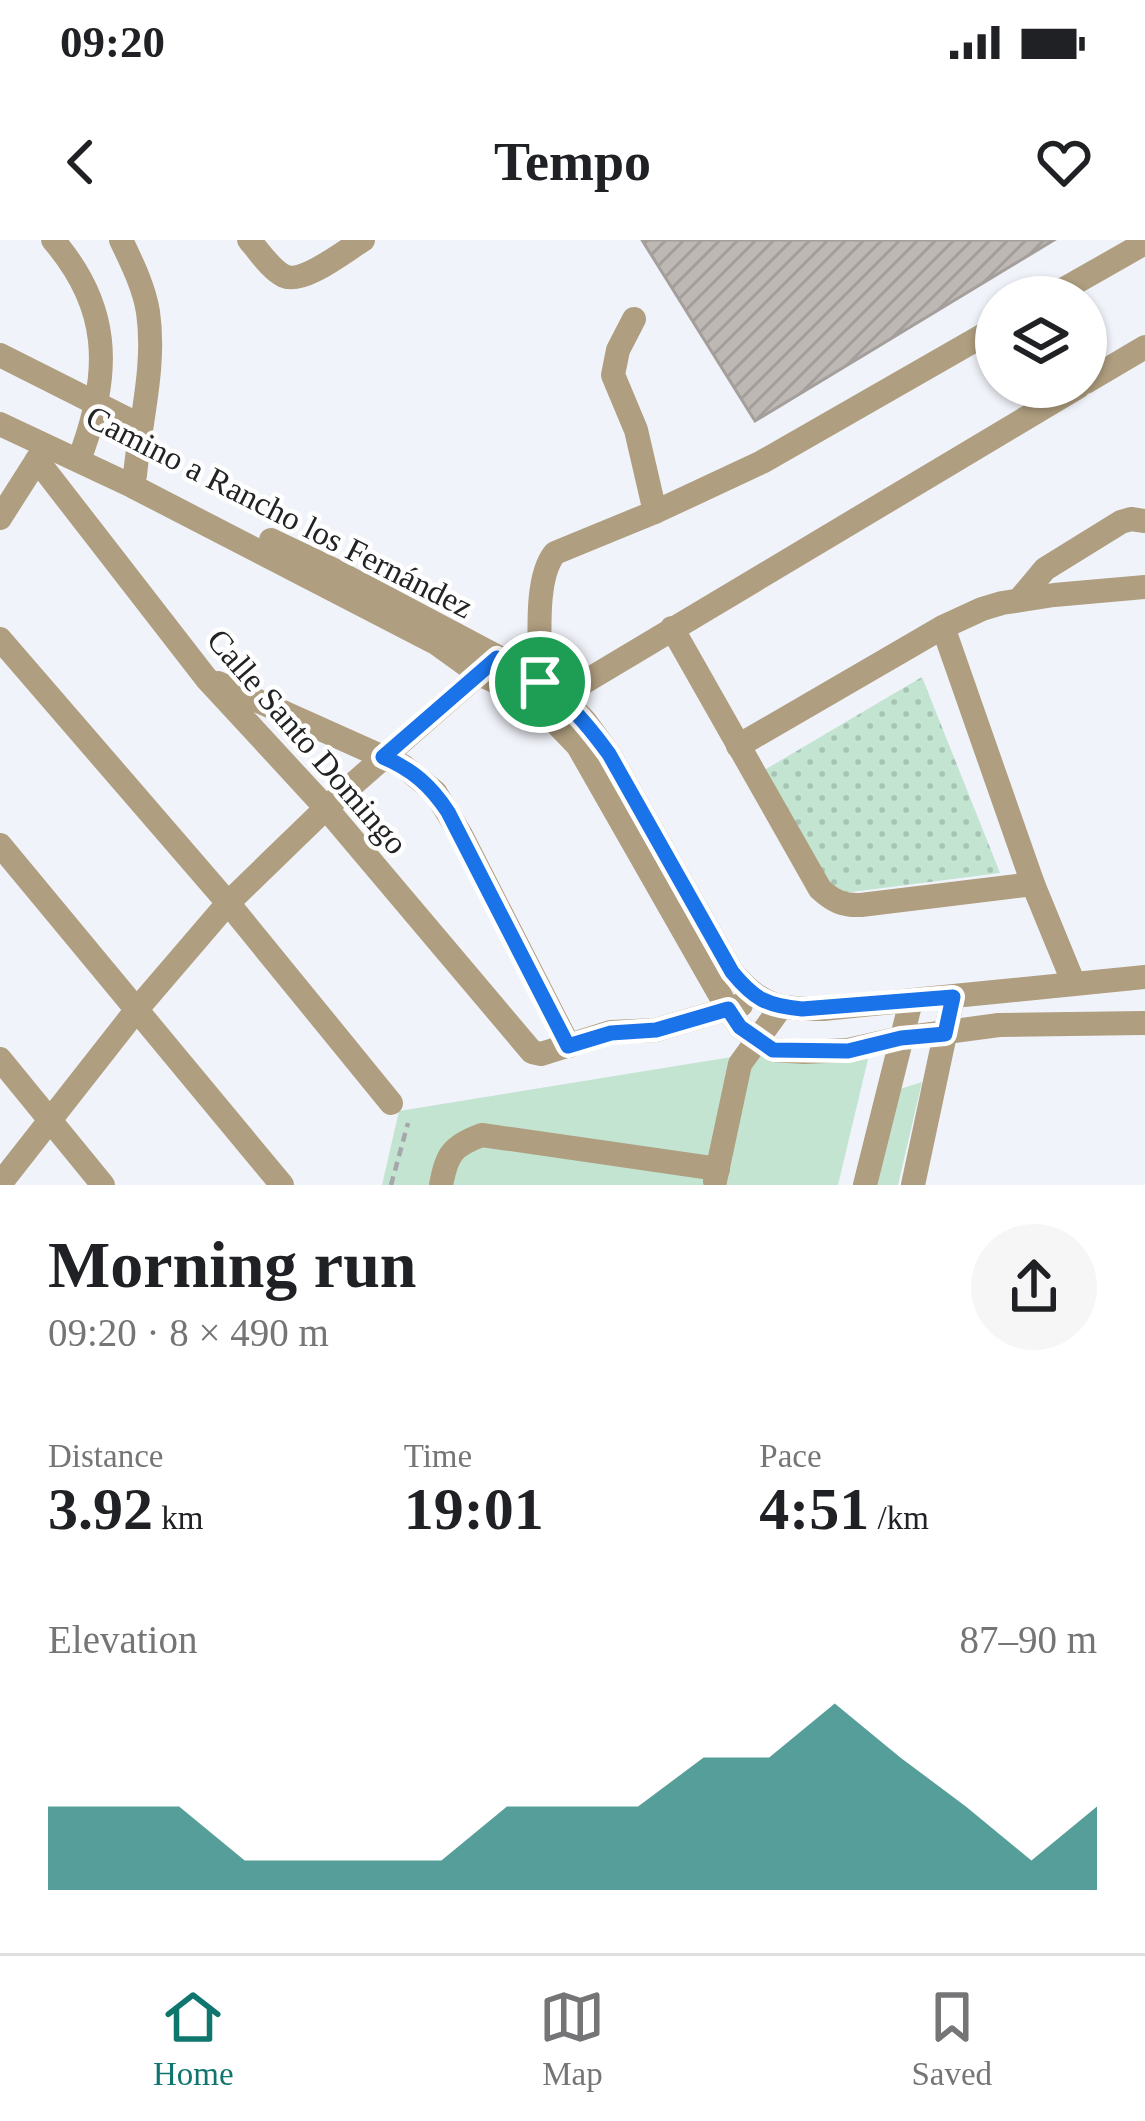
<!DOCTYPE html>
<meta charset="utf-8">
<style>
body{margin:0;font-family:"Times New Roman",serif;background:#f6f6f6;color:#202124;height:100vh;display:flex;flex-direction:column;font-size:45px;white-space:nowrap}
*{box-sizing:border-box;margin:0}
p{font-size:39px;color:#757577}
.icon{flex:none;width:66px;height:66px;fill:none;stroke:currentColor;stroke-width:2;stroke-linecap:round;stroke-linejoin:round}
.map{position:relative;height:945px;overflow:hidden}
.drawer{display:flex;flex-direction:column;background:#fff;flex:1}
.drawer>*{flex:none}
.buttons{position:absolute;left:975px;top:36px;display:grid;gap:24px}
.buttons a{display:grid;place-items:center;width:132px;height:132px;border-radius:50%;background:#fff;box-shadow:0 3px 9px #0004;font-size:60px}
.pin{position:absolute;display:grid;place-items:center;width:102px;height:102px;color:#fff;margin:-51px;border:6px solid #fff;border-radius:50%;box-shadow:0 3px 12px #0007}
.round{display:grid;place-items:center;flex:none;width:126px;height:126px;border-radius:63px;background:#f6f6f6}
.head{display:flex;align-items:center;justify-content:space-between;height:204px;padding:0 48px}
h1{font-size:66px;font-weight:700;line-height:90px}
.metrics{display:grid;grid-template-columns:repeat(3,1fr);gap:18px;height:204px;padding:12px 48px}
.metrics div{display:grid;align-content:center}
.metrics b{font-size:60px;font-weight:700}
.metrics small{font-size:33px;font-weight:400}
.metrics p{font-size:33px}
.chart{height:336px;padding:24px 48px}
.chart p{display:flex;justify-content:space-between}
.chart svg{width:100%;height:216px;margin-top:12px;fill:#0f766e;opacity:.7}
.status{display:flex;justify-content:space-between;align-items:center;height:84px;padding:0 60px;background:#fff;direction:ltr}
.status svg{height:33px;fill:currentColor}
header{display:flex;justify-content:space-between;align-items:center;height:156px;padding:0 48px;background:#fff;font-size:54px;font-weight:700}
.dock{display:flex;justify-content:space-around;align-items:center;height:168px;border-top:3px solid #e0e0e0;background:#fff;font-size:33px;color:#757577}
.dock a{display:grid;justify-items:center;gap:6px}
.dock .active{color:#0f766e}
.map>svg:first-child{display:block}
</style>
<div class="status"><b>09:20</b><svg viewBox="0 0 49 12"><path d="M0 12V9h3v3zM5 12V6h3v6zM10 12V3h3v9zM15 12V0h3v12zM26 1h20v11H26zM47 4h2v5h-2z"/></svg></div>
<header><svg class="icon" aria-label="back" viewBox="0 0 24 24"><path d="M15 5l-7 7 7 7"/></svg>Tempo<svg class="icon" aria-label="heart" viewBox="0 0 24 24"><path d="M12 20l-8-8c-3-5 5-10 8-4 3-6 11-1 8 4z"/></svg></header>
<div class="map">
<svg width="1145" height="945" viewBox="0 0 1145 945">
<defs>
<pattern id="park-dots" width="8" height="8" patternUnits="userSpaceOnUse" patternTransform="scale(3)"><rect width="8" height="8" fill="#c3e4d1"/><path d="M2 2h.1M6 6h.1" fill="none" stroke="#a7c3b3" stroke-width="1.8" stroke-linecap="round"/></pattern>
<pattern id="building-hatch" width="6" height="6" patternUnits="userSpaceOnUse" patternTransform="scale(3)"><rect width="6" height="6" fill="#beb8b4"/><path d="M-1 1l2-2M0 6l6-6M5 7l2-2" fill="none" stroke="#a39e9b"/></pattern>
</defs>
<rect width="100%" height="100%" fill="#f1f3fa"/>
<!-- grass -->
<g fill="#c3e4d1">
<path d="M874,794L838,945H382L399,871Z"/>
<path d="M922,842L898,945H877L900,849Z"/>
</g>
<!-- park -->
<path fill="url(#park-dots)" d="M922,437L1000,633L828,655L761,532Z"/>
<!-- building -->
<path fill="url(#building-hatch)" stroke="#a49f9b" stroke-width="3" d="M642,0H1054L755,181Z"/>
<g fill="none" stroke-linecap="round" stroke-linejoin="round">
<!-- path -->
<path stroke="#a6a7ad" stroke-width="4.5" stroke-dasharray="9 6" stroke-linecap="butt" d="M391,945L408,883"/>
<!-- minor -->
<g stroke="#af9e7f" stroke-width="24">
<path d="M53,0C110,66 111,130 83,209"/>
<path d="M121,0C132,23 144,47 148,72C156,126 140,182 135,235"/>
<path d="M249,0C259,11 270,29 284,36C303,45 346,10 363,0"/>
<path d="M1050,57L1145,3"/>
<path d="M634,79L618,110L613,135L636,190L655,272"/>
<path d="M0,115L139,185"/>
<path d="M1086,142L1145,107"/>
<path d="M0,184L132,246L436,403L479,434L532,458L578,506L728,769L740,787L773,810L804,812L848,810L901,798L999,785L1145,783"/>
<path d="M37,220L206,438L326,568L532,812L541,814L611,792L656,790L741,765"/>
<path d="M0,278L44,209"/>
<path d="M271,300L334,330L528,433L561,456L585,481L609,514L732,732C760,766 780,770 823,769L1145,737"/>
<path d="M1019,360L1045,329L1121,282L1131,279L1145,281"/>
<path d="M943,387L1033,644L1074,744"/>
<path d="M672,388L820,649C833,661 843,666 861,665L1033,644"/>
<path d="M0,399L228,663L391,863"/>
<path d="M540,442C541,407 533,339 555,313L655,272L762,222L996,88"/>
<path d="M218,443L403,526L435,552L461,595L569,806"/>
<path d="M561,456L1078,147"/>
<path d="M738,506L943,387L982,369L1002,363L1054,355L1145,347"/>
<path d="M0,605L282,945"/>
<path d="M0,819L103,945"/>
<path d="M715,941L740,824L781,767"/>
<path d="M0,944L138,768L228,663L326,568L490,424"/>
<path d="M441,945C447,914 452,906 482,895L718,929"/>
<path d="M865,945L911,761"/>
<path d="M913,945L953,757"/>
</g>
</g>
<g fill="none" stroke-linecap="round" stroke-linejoin="round">
<defs>
<path id="route" d="M497,418C551,444 574,466 609,514L732,732C754,759 767,766 802,769L953,757L945,794L901,798L848,811L773,810L740,787L728,769L656,790L611,793L568,806L448,572C431,546 412,529 383,517Z"/>
</defs>
<!-- route casing -->
<use href="#route" stroke="#fff" stroke-width="24"/>
<!-- route -->
<use href="#route" stroke="#1a73e8" stroke-width="15"/>
</g>
<g text-anchor="middle" stroke-width="9" stroke-linejoin="round" paint-order="stroke">
<!-- street labels -->
<g font-size="33" fill="#222325" stroke="#fff">
<text transform="translate(280 271) rotate(27)" y="12">Camino a Rancho los Fernández</text>
<text transform="translate(308 501) rotate(49)" y="12">Calle Santo Domingo</text>
</g>
</g>
</svg>
<div class="buttons">
<a><svg class="icon" aria-label="layers" viewBox="0 0 24 24"><path d="M12 4l9 5-9 5-9-5zM3 14l9 5 9-5"/></svg></a>
</div>
<div class="pin" style="left:540px;top:442px;background:#1e9e55"><svg class="icon" aria-label="arrive" viewBox="0 0 24 24"><path d="M6 21V4h12l-3 4 3 4H6"/></svg></div>
</div>
<section class="drawer">
<div class="head"><div><h1>Morning run</h1><p>09:20 · 8 × 490 m</p></div><a class="round"><svg class="icon" aria-label="share" viewBox="0 0 24 24"><path d="M12 15V3M7 8l5-5 5 5M5 13v7h14v-7"/></svg></a></div>
<div class="metrics">
<div><p>Distance</p><b>3.92<small> km</small></b></div>
<div><p>Time</p><b>19:01</b></div>
<div><p>Pace</p><b>4:51<small> /km</small></b></div>
</div>
<div class="chart"><p><span>Elevation</span>87–90 m</p>
<svg viewBox="0 0 160 44" preserveAspectRatio="none"><path d="M0 44V27L10 27L20 27L30 38L40 38L50 38L60 38L70 27L80 27L90 27L100 17L110 17L120 6L130 17L140 27L150 38L160 27V44z"/></svg>
</div>
</section>
<nav class="dock">
<a class="active"><svg class="icon" aria-label="home" viewBox="0 0 24 24"><path d="M3 11l9-7 9 7M6 9v11h12V9"/></svg>Home</a>
<a><svg class="icon" aria-label="map" viewBox="0 0 24 24"><path d="M3 6l6-2 6 2 6-2v14l-6 2-6-2-6 2zM9 4v14M15 6v14"/></svg>Map</a>
<a><svg class="icon" aria-label="saved" viewBox="0 0 24 24"><path d="M7 4h10v16l-5-4-5 4z"/></svg>Saved</a>
</nav>
